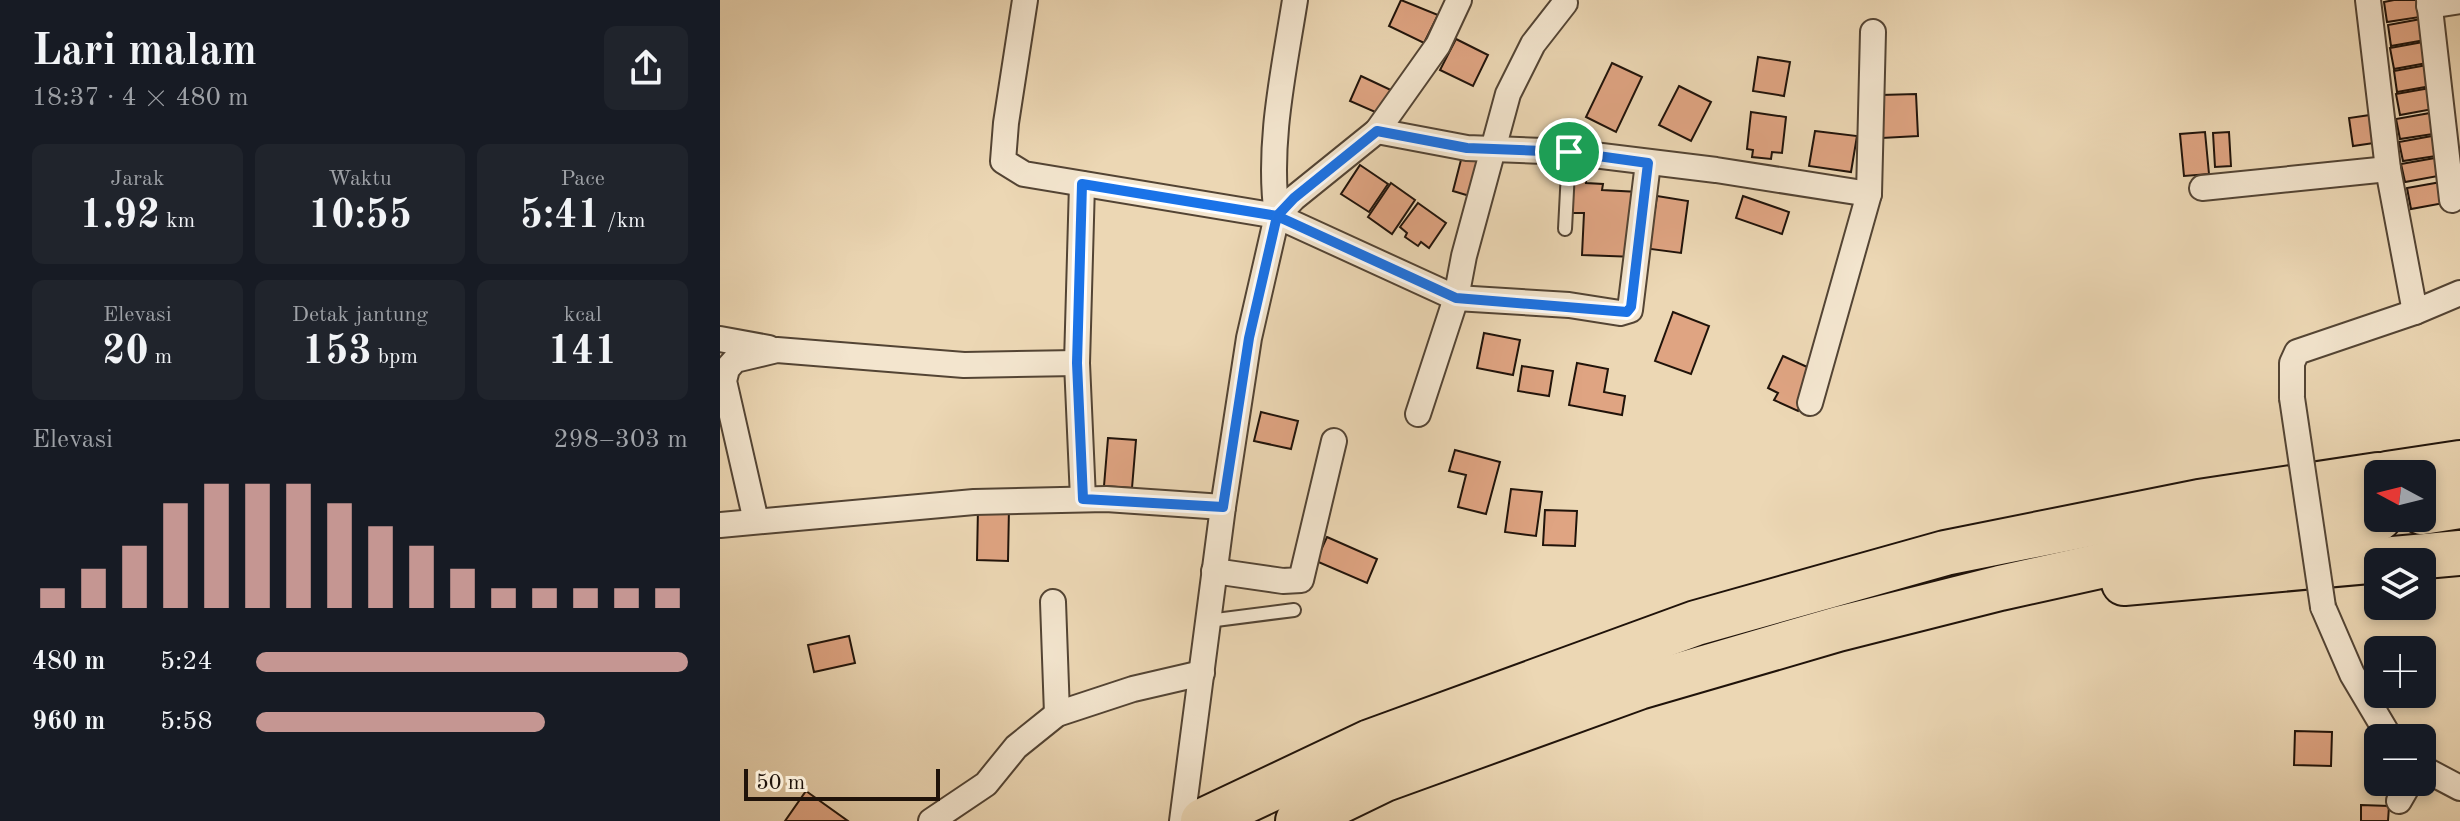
<!DOCTYPE html>
<html lang="id">
<meta charset="utf-8">
<style>
body{margin:0;font-family:"Old Standard TT",serif;background:#20242c;color:#f1f3f6;height:100vh;display:flex;flex-direction:column;font-size:30px;white-space:nowrap}
*{box-sizing:border-box;margin:0}
p{font-size:26px;color:#9ea1a6}
.icon{flex:none;width:44px;height:44px;fill:none;stroke:currentColor;stroke-width:2;stroke-linecap:round;stroke-linejoin:round}
.map{position:relative;flex:1;overflow:hidden}
.drawer{display:flex;flex-direction:column;background:#171b24;width:720px}
.drawer>*{flex:none}
.needle{width:52px;rotate:277deg}
.fabs{position:absolute;left:1644px;top:460px;display:grid;gap:16px}
.fabs a{display:grid;place-items:center;width:72px;height:72px;border-radius:12px;background:#171b24;box-shadow:0 4px 12px #0003;font-size:40px}
.scale{position:absolute;left:24px;bottom:20px;width:196px;box-sizing:border-box;padding-left:8px;border:4px solid #20130a;border-top:0;font-size:22px;line-height:28px;white-space:nowrap;color:#20130a;-webkit-text-stroke:6px #f3e5ce;paint-order:stroke}
.pin{position:absolute;display:grid;place-items:center;width:68px;height:68px;color:#fff;margin:-34px;border:4px solid #fff;border-radius:50%;box-shadow:0 2px 8px #0007}
.round{display:grid;place-items:center;flex:none;width:84px;height:84px;border-radius:12px;background:#20242c}
.overview{display:flex;align-items:center;justify-content:space-between;height:136px;padding:0 32px}
h1{font-size:44px;font-weight:600;line-height:60px}
.figures{display:grid;grid-template-columns:repeat(3,1fr);gap:12px;height:136px;padding:8px 32px}
.figures div{display:grid;align-content:center;border-radius:12px;background:#20242c;text-align:center}
.figures b{font-size:40px;font-weight:600}
.figures small{font-size:22px;font-weight:400}
.figures p{font-size:22px}
.chart{height:224px;padding:16px 32px}
.chart p{display:flex;justify-content:space-between}
.chart svg{width:100%;height:144px;margin-top:8px;stroke:#c59692;stroke-width:6}
ul{padding:0 32px;list-style:none;font-size:26px}
li{display:grid;grid-template-columns:128px 96px 1fr;align-items:center;height:60px}
li i{height:20px;border-radius:10px;background:#c59692}
main{display:flex;flex:1;min-height:0}
.map>svg:first-child{display:block}
</style>
<main>
<section class="drawer">
<div class="overview"><div><h1>Lari malam</h1><p>18:37 · 4 × 480 m</p></div><a class="round"><svg class="icon" aria-label="share" viewBox="0 0 24 24"><path d="M12 15V3M7 8l5-5 5 5M5 13v7h14v-7"/></svg></a></div>
<div class="figures">
<div><p>Jarak</p><b>1.92<small> km</small></b></div>
<div><p>Waktu</p><b>10:55</b></div>
<div><p>Pace</p><b>5:41<small> /km</small></b></div>
</div>
<div class="figures">
<div><p>Elevasi</p><b>20<small> m</small></b></div>
<div><p>Detak jantung</p><b>153<small> bpm</small></b></div>
<div><p>kcal</p><b>141</b></div>
</div>
<div class="chart"><p><span>Elevasi</span>298–303 m</p>
<svg viewBox="0 0 160 44" preserveAspectRatio="none"><path d="M5 44V38M15 44V32M25 44V25M35 44V12M45 44V6M55 44V6M65 44V6M75 44V12M85 44V19M95 44V25M105 44V32M115 44V38M125 44V38M135 44V38M145 44V38M155 44V38"/></svg>
</div>
<ul>
<li><b>480 m</b>5:24<i style="width:100%"></i></li>
<li><b>960 m</b>5:58<i style="width:67%"></i></li>
</ul>
</section>
<div class="map">
<svg width="1740" height="821" viewBox="0 0 1740 821">
<rect width="100%" height="100%" fill="#ecd7b4"/>
<filter id="stains"><feTurbulence type="fractalNoise" baseFrequency=".0025" numOctaves="4"/><feColorMatrix values="0 0 0 0 .2 0 0 0 0 .09 0 0 0 0 .02 0 0 0 .5 -.17"/></filter>
<radialGradient id="worn" r=".72"><stop offset=".6" stop-color="#630" stop-opacity="0"/><stop offset="1" stop-color="#630" stop-opacity=".3"/></radialGradient>
<!-- building -->
<g fill="#dfa482" stroke="#20130a" stroke-width="2">
<path d="M681,0L718,15L704,43L669,26Z"/>
<path d="M1674,0H1698L1700,17L1667,22L1664,2Z"/>
<path d="M1701,19L1705,40L1671,46L1668,25Z"/>
<path d="M736,39L768,55L753,86L720,70Z"/>
<path d="M1703,42L1707,63L1674,69L1670,48Z"/>
<path d="M1038,57L1070,62L1064,96L1033,91Z"/>
<path d="M892,63L922,77L896,132L866,117Z"/>
<path d="M1707,65L1711,86L1677,92L1674,71Z"/>
<path d="M641,76L673,91L662,115L630,101Z"/>
<path d="M959,86L991,102L971,141L939,125Z"/>
<path d="M1710,88L1713,109L1680,115L1676,94Z"/>
<path d="M1196,94L1198,136L1162,138L1161,95Z"/>
<path d="M1031,112L1066,117L1062,153L1052,152L1051,159L1032,157L1033,150L1027,149Z"/>
<path d="M1710,113L1713,134L1680,139L1676,119Z"/>
<path d="M1657,114L1661,142L1633,146L1629,118Z"/>
<path d="M1095,131L1137,136L1131,172L1089,166Z"/>
<path d="M1485,132L1489,174L1464,176L1460,134Z"/>
<path d="M1509,132L1511,166L1495,167L1493,133Z"/>
<path d="M1712,136L1716,156L1683,161L1679,142Z"/>
<path d="M742,156L762,161L753,197L733,191Z"/>
<path d="M1715,158L1718,176L1685,182L1681,164Z"/>
<path d="M854,160H868L866,183L883,184L882,190L919,192L916,257L862,255L864,213H851Z"/>
<path d="M640,165L668,184L649,212L621,194Z"/>
<path d="M1721,182L1724,203L1691,209L1687,188Z"/>
<path d="M671,183L695,200L672,234L648,217Z"/>
<path d="M937,196L968,201L961,253L923,248L929,209H935Z"/>
<path d="M1023,196L1069,212L1062,234L1016,218Z"/>
<path d="M698,203L726,223L709,248L701,242L698,246L685,237L687,233L680,227Z"/>
<path d="M953,312L989,326L971,374L935,361Z"/>
<path d="M764,333L800,340L793,375L757,368Z"/>
<path d="M1063,356L1096,371L1078,411L1054,400L1058,393L1048,388Z"/>
<path d="M857,363L888,369L884,392L905,396L902,415L849,405Z"/>
<path d="M802,366L833,371L829,396L798,391Z"/>
<path d="M541,412L578,421L571,449L534,441Z"/>
<path d="M388,438L416,440L412,488L384,486Z"/>
<path d="M735,450L780,462L766,514L738,507L746,475L729,471Z"/>
<path d="M791,489L822,492L816,536L785,532Z"/>
<path d="M258,507H289L288,561L257,560Z"/>
<path d="M825,510L857,511L855,546L823,545Z"/>
<path d="M607,537L657,559L647,583L596,561Z"/>
<path d="M129,636L135,663L94,672L88,645Z"/>
<path d="M1575,731L1612,732L1611,766L1574,765Z"/>
<path d="M86,791L128,821H65Z"/>
<path d="M1641,805L1669,806L1668,821H1641Z"/>
</g>
<g fill="none" stroke-linecap="round" stroke-linejoin="round">
<defs>
<g id="lane">
<path d="M845,229L849,152"/>
<path d="M488,621L574,610"/>
</g>
<g id="street">
<path d="M305,0L286,123L283,161L304,174L557,216L736,298L849,305L900,313L910,310L928,163"/>
<path d="M1648,0L1668,169L1695,312"/>
<path d="M1709,0L1732,200"/>
<path d="M1709,6L1740,1"/>
<path d="M657,131L747,148L849,152L996,170L1149,194"/>
<path d="M362,184L357,363L363,499"/>
<path d="M1482,188L1668,169"/>
<path d="M557,216C547,145 564,70 575,0"/>
<path d="M0,339L49,348"/>
<path d="M1572,398V363L1577,352L1695,312L1740,293"/>
<path d="M1090,403L1149,194L1153,32"/>
<path d="M698,414L736,298L744,256L788,94L813,44L845,3"/>
<path d="M36,521L4,381L7,369L15,360L57,350L244,365L357,363"/>
<path d="M0,525L254,502L386,499L503,507"/>
<path d="M494,571L563,581L581,580L614,441"/>
<path d="M333,602L337,714"/>
<path d="M1603,607L1632,674L1670,738"/>
<path d="M1702,768L1740,788"/>
<path d="M1679,801L1690,782"/>
<path d="M211,821L266,784L296,747L337,714L413,689L482,673"/>
<path d="M462,821L503,507L529,338L557,216L574,198L657,131L718,45L739,0"/>
</g>
<g id="highway">
<path d="M1667,474L1740,463"/>
<path d="M1702,512L1740,506"/>
<path d="M1404,583L1740,553"/>
<path d="M483,821L650,742L976,623L1225,553L1479,502L1658,475"/>
<path d="M578,821L665,779L919,687L1118,629L1280,588L1479,544L1659,518"/>
</g>
</defs>
<!-- lane casing -->
<use href="#lane" stroke="#534434" stroke-width="16"/>
<!-- street casing -->
<use href="#street" stroke="#534434" stroke-width="28"/>
<!-- highway casing -->
<use href="#highway" stroke="#20130a" stroke-width="48"/>
<!-- lane -->
<use href="#lane" stroke="#f3e5ce" stroke-width="12"/>
<!-- street -->
<use href="#street" stroke="#f3e5ce" stroke-width="24"/>
<!-- highway -->
<use href="#highway" stroke="#ecd7b4" stroke-width="44"/>
<defs>
<path id="street-bridge" d="M1572,398L1603,607"/>
</defs>
<!-- street-bridge casing -->
<use href="#street-bridge" stroke="#534434" stroke-width="28" stroke-linecap="butt"/>
<!-- street-bridge -->
<use href="#street-bridge" stroke="#f3e5ce" stroke-width="24"/>
</g>
<g fill="none" stroke-linecap="round" stroke-linejoin="round">
<defs>
<path id="route" d="M849,152L747,148L657,131L574,198L557,216L529,338L503,507L363,499L357,363L362,184L557,216L736,298L907,312L911,307L928,163L849,152"/>
</defs>
<!-- route casing -->
<use href="#route" stroke="#fff" stroke-width="16"/>
<!-- route -->
<use href="#route" stroke="#1a73e8" stroke-width="10"/>
</g>
<rect width="100%" height="100%" filter="url(#stains)"/>
<rect width="100%" height="100%" fill="url(#worn)"/>
</svg>
<div class="fabs">
<a><svg class="needle" viewBox="-14 -14 28 28"><path d="M0-13l5 13h-10z" fill="#e53935"/><path d="M0 13l5-13h-10z" fill="#9ea1a6"/></svg></a>
<a><svg class="icon" aria-label="layers" viewBox="0 0 24 24"><path d="M12 4l9 5-9 5-9-5zM3 14l9 5 9-5"/></svg></a>
<a>+</a>
<a>−</a>
</div>
<div class="scale">50 m</div>
<div class="pin" style="left:849px;top:152px;background:#1e9e55"><svg class="icon" aria-label="arrive" viewBox="0 0 24 24"><path d="M6 21V4h12l-3 4 3 4H6"/></svg></div>
</div>
</main>
